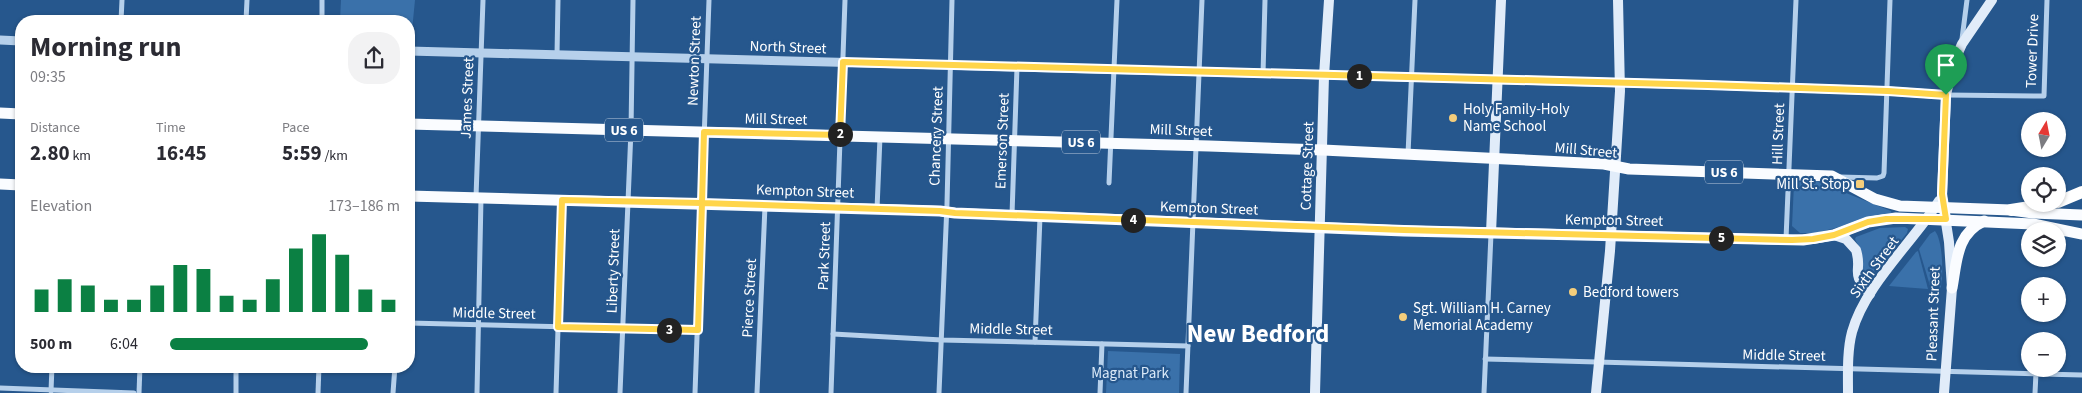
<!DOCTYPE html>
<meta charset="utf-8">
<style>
body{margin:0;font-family:"Source Sans 3",sans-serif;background:#f2f2f3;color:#2b2b33;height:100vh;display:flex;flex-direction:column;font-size:19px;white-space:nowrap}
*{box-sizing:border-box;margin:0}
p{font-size:16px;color:#7c7c81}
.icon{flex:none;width:28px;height:28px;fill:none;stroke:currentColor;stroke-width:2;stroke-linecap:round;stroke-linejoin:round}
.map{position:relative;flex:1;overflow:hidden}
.panel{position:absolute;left:15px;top:15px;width:400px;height:358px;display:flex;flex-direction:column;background:#fff;border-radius:20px;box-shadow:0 1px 4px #0004}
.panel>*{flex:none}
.needle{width:32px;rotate:10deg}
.tools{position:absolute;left:2021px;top:112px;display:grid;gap:10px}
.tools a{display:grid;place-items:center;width:45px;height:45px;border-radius:50%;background:#fff;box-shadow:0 1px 4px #0004;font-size:25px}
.pin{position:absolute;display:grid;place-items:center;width:42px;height:42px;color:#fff;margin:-51px -21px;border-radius:50% 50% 50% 0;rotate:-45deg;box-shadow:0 0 5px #0007}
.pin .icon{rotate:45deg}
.km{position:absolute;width:25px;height:25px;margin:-12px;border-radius:50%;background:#222;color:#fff;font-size:14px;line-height:25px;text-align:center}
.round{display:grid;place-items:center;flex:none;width:52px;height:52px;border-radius:20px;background:#f2f2f3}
.overview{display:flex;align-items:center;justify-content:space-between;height:85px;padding:0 15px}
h1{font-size:28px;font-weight:700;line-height:38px}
.metrics{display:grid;grid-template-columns:repeat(3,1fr);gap:8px;height:85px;padding:5px 15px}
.metrics div{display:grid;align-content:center}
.metrics b{font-size:21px;font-weight:700}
.metrics small{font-size:14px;font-weight:400}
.metrics p{font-size:14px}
.chart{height:140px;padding:10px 15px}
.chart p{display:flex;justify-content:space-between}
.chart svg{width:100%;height:90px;margin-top:5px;stroke:#0b8043;stroke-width:6}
ul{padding:0 15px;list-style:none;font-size:16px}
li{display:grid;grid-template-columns:80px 60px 1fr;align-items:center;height:38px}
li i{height:12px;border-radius:6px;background:#0b8043}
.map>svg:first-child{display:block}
</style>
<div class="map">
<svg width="2082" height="393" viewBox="0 0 2082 393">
<rect width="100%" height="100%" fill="#26578d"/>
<!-- green -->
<g fill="#3a71aa">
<path d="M341,0H415L409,61V21H340Z"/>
<path d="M1816,181L1891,211L1892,214L1815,233H1800L1792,226L1794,184L1798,182Z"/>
<path d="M1905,227L1908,229L1907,233L1867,283L1862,279V253L1855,239L1856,237L1880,228Z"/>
<path d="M1935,231C1943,241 1944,278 1940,290L1931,289L1919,249L1930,234Z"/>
<path d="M1918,251L1928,289L1889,286L1916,252Z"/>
<path d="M1108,351L1180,354L1179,393H1106Z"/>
</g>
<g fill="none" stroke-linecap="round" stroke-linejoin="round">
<!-- minor -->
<g stroke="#b6d0eb" stroke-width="5">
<path d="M121,21L122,0"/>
<path d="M246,21L247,0"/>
<path d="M322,21V0"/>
<path d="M1962,39L1967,0"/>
<path d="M557,55L558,0"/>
<path d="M1263,74L1265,0"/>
<path d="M1947,95L2044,96L2047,0"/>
<path d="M1408,154L1415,0"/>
<path d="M1840,177L1877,178L1883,176L1884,173L1890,0"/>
<path d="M1109,183L1117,0"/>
<path d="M476,197L483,0"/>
<path d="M877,209L880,137"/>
<path d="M1012,215L1017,67"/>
<path d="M1786,239L1796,0"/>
<path d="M409,323L698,330"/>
<path d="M833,334L942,340L1188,346"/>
<path d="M1035,342L1040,217"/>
<path d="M1485,359L2082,375"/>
<path d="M0,388L134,393"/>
<path d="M51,391L52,366"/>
<path d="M139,393L140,366"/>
<path d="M236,393V366"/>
<path d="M318,393L319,366"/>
<path d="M393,393L395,366"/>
<path d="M477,393L481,198"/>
<path d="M556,393L562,200"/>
<path d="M620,393L631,130L633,0"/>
<path d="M695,393L709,0"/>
<path d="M757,393L765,206"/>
<path d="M831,393L845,0"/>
<path d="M939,393L947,204L952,0"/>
<path d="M1100,393L1102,344"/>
<path d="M1186,393L1202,0"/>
<path d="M1484,393L1491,234"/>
<path d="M2035,393L2036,373"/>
</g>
<!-- tertiary -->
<g stroke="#b6d0eb" stroke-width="9">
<path d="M0,40L21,41"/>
<path d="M409,51L1708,85L1888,91L1946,95"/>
</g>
<!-- secondary -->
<g stroke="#e1ecf9" stroke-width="10">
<path d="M1491,233L1501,0"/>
<path d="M1834,235L1846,239L1856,250C1863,272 1849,271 1870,294"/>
<path d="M1315,393L1324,76L1329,0"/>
<path d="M1596,393L1610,251L1616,156L1620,91L1618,0"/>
<path d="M1848,393C1848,373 1847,351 1852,332C1865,285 1913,242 1939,201"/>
<path d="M1944,393L1952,288L1949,242L1942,197L1946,95L1953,64L1962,44L1992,0"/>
</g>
<!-- primary -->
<g stroke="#fafcff" stroke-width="11">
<path d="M0,113L21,114"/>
<path d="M409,124L1209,146L1323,150L1604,164L1629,169L1832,176L1875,199L1900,206L2011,210L2033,213L2082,215"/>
<path d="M0,184L21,185"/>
<path d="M409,196L940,211L955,213L1404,231L1803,240L1834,235L1868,222L1896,218L2033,224L2082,234"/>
<path d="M1952,288C1957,261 1956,234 1984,221"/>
</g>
<!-- motorway -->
<g stroke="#fff" stroke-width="12">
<path d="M2058,202L2082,192"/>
<path d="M2011,210L2048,204"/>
</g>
</g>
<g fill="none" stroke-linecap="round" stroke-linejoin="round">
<defs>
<path id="route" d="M1946,95L1888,91L1708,85L843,62L840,135L704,132L702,203L562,200L558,327L698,330L702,203L940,211L955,213L1404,230L1792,240L1813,239L1834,235L1868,222L1886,219H1946L1942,194L1946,95"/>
</defs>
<!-- route casing -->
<use href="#route" stroke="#fff" stroke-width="10"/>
<!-- route -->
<use href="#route" stroke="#ffd54a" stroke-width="6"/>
</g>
<!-- markers -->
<g fill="#f4cd7b" stroke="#26578d" stroke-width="2">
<circle cx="1453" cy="118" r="5"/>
<rect x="1855" y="179" width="10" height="10" rx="2.5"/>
<circle cx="1573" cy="292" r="5"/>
<circle cx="1403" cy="317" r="5"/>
</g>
<g text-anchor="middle" stroke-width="4.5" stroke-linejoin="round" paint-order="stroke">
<!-- shield labels -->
<g fill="#26578d" stroke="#becddd" stroke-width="1">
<rect x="605" y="118.5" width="38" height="23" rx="4"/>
<rect x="1062" y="130.5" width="38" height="23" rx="4"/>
<rect x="1705" y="160.5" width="38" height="23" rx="4"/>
</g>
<g font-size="14" font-weight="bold" fill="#fff">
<text x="624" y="135">US 6</text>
<text x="1081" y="147">US 6</text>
<text x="1724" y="177">US 6</text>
</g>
<!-- street labels -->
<g font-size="15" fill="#fff" stroke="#26578d">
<text transform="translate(788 47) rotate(2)" y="5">North Street</text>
<text transform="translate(2032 51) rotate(-88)" y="5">Tower Drive</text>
<text transform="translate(694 61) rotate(-88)" y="5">Newton Street</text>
<text transform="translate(467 98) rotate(-88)" y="5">James Street</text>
<text transform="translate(776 119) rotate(1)" y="5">Mill Street</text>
<text transform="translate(1181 130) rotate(2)" y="5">Mill Street</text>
<text transform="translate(1778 134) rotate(-88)" y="5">Hill Street</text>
<text transform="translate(936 136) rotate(-88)" y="5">Chancery Street</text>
<text transform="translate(1002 141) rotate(-88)" y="5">Emerson Street</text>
<text transform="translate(1586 150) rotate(5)" y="5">Mill Street</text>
<text transform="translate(1307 166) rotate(-88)" y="5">Cottage Street</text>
<text transform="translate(805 191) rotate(2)" y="5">Kempton Street</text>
<text transform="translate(1209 208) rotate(2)" y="5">Kempton Street</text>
<text transform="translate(1614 220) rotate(1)" y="5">Kempton Street</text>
<text transform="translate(824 256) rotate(-88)" y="5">Park Street</text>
<text transform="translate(1874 267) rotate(-54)" y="5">Sixth Street</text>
<text transform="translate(613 271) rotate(-88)" y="5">Liberty Street</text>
<text transform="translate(749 298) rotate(-87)" y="5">Pierce Street</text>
<text transform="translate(494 313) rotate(1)" y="5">Middle Street</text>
<text transform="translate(1933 314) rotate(-88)" y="5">Pleasant Street</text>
<text transform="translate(1011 329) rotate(1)" y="5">Middle Street</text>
<text transform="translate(1784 355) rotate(1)" y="5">Middle Street</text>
</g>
<!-- poi labels -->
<g font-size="15" fill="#fff" stroke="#26578d" text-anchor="start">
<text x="1463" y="114">Holy Family-Holy<tspan x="1463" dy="17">Name School</tspan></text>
<text x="1850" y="189" text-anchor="end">Mill St. Stop</text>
<text x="1583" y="297">Bedford towers</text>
<text x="1413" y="313">Sgt. William H. Carney<tspan x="1413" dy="17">Memorial Academy</tspan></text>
</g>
<!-- park labels -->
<g font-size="15" fill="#dae9f8" stroke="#26578d">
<text x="1130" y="378">Magnat Park</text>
</g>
<!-- town labels -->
<g font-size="25" font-weight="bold" fill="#fff" stroke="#26578d">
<text x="1258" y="342">New Bedford</text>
</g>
</g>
</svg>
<div class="tools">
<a><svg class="needle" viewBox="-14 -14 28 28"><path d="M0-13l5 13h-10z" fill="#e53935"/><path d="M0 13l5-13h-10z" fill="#7c7c81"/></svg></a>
<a><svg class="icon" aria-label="locate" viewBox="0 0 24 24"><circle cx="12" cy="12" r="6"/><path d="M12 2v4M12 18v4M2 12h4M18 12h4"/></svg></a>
<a><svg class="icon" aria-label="layers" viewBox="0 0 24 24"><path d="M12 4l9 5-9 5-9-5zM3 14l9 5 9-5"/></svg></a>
<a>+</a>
<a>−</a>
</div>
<div class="pin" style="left:1946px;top:95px;background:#1e9e55"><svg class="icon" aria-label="arrive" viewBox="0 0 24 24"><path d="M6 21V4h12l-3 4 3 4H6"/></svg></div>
<b class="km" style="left:1359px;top:76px">1</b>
<b class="km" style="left:840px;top:134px">2</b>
<b class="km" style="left:669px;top:330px">3</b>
<b class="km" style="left:1133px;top:220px">4</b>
<b class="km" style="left:1721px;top:238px">5</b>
<section class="panel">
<div class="overview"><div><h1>Morning run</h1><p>09:35</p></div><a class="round"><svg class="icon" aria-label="share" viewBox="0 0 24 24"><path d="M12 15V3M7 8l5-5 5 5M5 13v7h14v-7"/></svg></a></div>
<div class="metrics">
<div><p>Distance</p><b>2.80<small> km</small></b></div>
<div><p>Time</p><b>16:45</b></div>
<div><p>Pace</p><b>5:59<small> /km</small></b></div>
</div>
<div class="chart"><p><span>Elevation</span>173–186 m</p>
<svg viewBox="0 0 160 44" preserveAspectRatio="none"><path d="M5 44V33M15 44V28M25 44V31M35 44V38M45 44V38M55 44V31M65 44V21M75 44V23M85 44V36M95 44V38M105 44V28M115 44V13M125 44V6M135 44V16M145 44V33M155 44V38"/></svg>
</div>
<ul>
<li><b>500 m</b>6:04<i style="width:86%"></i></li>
</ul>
</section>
</div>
